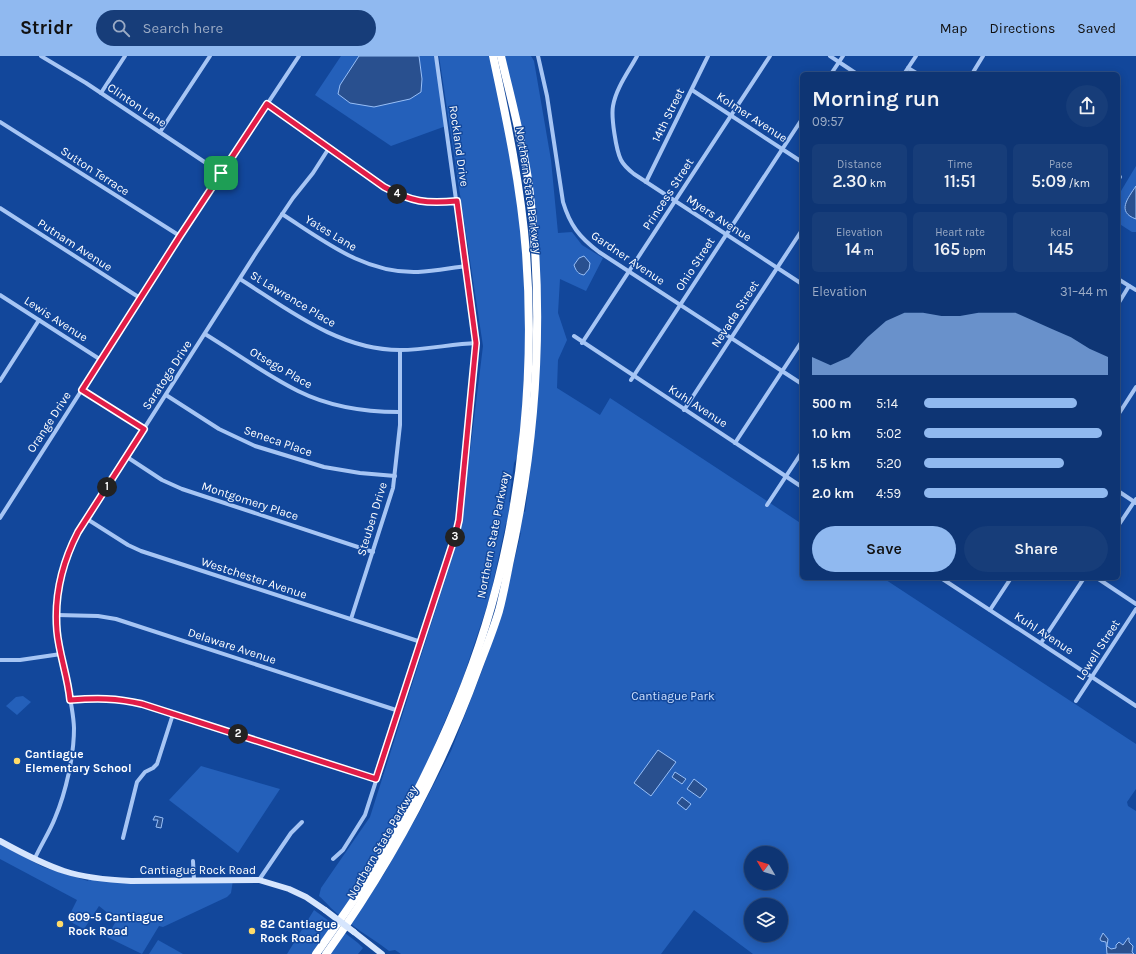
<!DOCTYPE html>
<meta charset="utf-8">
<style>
body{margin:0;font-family:Karla,sans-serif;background:#173d79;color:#f1f3f6;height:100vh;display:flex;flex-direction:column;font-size:15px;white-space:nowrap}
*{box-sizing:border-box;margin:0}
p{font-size:13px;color:#9babc5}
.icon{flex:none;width:22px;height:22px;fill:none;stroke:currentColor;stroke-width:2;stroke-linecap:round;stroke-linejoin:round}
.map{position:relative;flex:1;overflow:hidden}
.side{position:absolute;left:800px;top:16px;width:320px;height:508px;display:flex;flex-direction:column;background:#0e3574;border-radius:6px;box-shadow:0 2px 10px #0003,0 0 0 1px #2e5086}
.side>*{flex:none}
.needle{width:26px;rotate:308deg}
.buttons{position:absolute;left:744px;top:790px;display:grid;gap:8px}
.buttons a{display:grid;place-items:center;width:44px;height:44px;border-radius:50%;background:#0e3574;box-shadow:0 2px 10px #0003,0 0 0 1px #2e5086;font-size:20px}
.pin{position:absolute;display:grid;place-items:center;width:34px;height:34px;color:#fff;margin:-17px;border-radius:8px;box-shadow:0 2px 6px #0006}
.km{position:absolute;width:20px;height:20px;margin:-10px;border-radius:50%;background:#222;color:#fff;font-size:11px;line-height:20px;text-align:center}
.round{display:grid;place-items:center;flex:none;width:42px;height:42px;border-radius:21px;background:#173d79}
.overview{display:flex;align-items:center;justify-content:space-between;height:68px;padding:0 12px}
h1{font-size:22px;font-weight:600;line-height:30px}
.metrics{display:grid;grid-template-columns:repeat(3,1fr);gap:6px;height:68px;padding:4px 12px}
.metrics div{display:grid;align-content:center;border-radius:6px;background:#173d79;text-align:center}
.metrics b{font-size:17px;font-weight:600}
.metrics small{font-size:11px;font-weight:400}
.metrics p{font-size:11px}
.chart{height:112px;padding:8px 12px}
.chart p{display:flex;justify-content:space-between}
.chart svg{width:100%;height:72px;margin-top:4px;fill:#90b9f0;opacity:.7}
.button{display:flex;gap:8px;margin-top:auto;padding:8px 12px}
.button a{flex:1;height:46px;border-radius:24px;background:#90b9f0;color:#111;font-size:16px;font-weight:600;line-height:46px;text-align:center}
.button a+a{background:#173d79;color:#f1f3f6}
ul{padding:0 12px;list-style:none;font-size:13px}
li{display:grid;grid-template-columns:64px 48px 1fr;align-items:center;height:30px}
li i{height:10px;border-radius:5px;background:#90b9f0}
header{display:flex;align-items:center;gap:24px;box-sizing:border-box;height:56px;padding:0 20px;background:#90b9f0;color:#111}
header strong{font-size:19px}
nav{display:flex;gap:22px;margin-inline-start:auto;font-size:14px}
.search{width:280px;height:36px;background:#173d79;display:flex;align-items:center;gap:10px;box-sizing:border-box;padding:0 14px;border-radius:22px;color:#9babc5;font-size:15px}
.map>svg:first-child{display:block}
</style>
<header>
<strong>Stridr</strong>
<div class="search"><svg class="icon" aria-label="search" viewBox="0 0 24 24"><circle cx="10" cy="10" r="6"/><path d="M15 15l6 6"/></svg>Search here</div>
<nav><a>Map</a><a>Directions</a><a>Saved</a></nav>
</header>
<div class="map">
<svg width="1136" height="898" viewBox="0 0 1136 898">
<rect width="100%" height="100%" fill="#12479b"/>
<!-- green -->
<g fill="#2460ba" fill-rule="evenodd">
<path d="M341,0H436L446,70L391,90L315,39Z"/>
<path d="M439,0H489L498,32L520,162L525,246V301L522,356L517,401L514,407L509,446L525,456L530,418L539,208L505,0H531L534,5L551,104L558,177L572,176L582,189L603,202L586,235L560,223L558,257L567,284L558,304L557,332L600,359L610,342L802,468V522H883L1136,688V733L1127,746L1128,750L1136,755V898H753L694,854L661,898H401L395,894L389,895C377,885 363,878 351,868L384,818L421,753L451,695L483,612L502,554L521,477L506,467L490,541L462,625L428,705L401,759L368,816L339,859C331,853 326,846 319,840L321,832L370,761L460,477L483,290ZM751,797H781V827H751ZM751,849H781V879H751Z"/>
<path d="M1136,110V176H1132L1118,167V140Z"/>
<path d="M23,640L31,646L17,659L6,650L16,641Z"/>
<path d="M201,710L280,733L238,797L169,744Z"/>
<path d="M0,788L43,811L88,825L90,821L97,823L233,824L231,837L227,841L163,871L159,870L142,898L107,881L120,858H109L99,850L84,873L67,864L77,844L0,803Z"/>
<path d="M314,854L333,868L312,898H287Z"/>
<path d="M345,877L358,887L363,892L358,898H330Z"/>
<path d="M158,884L183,898H149Z"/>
</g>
<!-- water -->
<g fill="#29508f" stroke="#98bff7">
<path d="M359,0H419L422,23L421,36L410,43L374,51L350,47L338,38L340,29Z"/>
<path d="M1136,130V163C1116,156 1128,142 1136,130Z"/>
<path d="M584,200L590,207L589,213L584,219C578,218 576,215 574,209L579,202Z"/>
<path d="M658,694L676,706L651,740L634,727Z"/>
<path d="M675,716L686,723L682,728L672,721Z"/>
<path d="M694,723L707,733L700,742L687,733Z"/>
<path d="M682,741L691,748L686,754L677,747Z"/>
<path d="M155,760L163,762L161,772L156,771L158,764H153Z"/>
<path d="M1103,877L1108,883L1107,890L1111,893L1116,892V889L1119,886L1123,889L1128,882H1129V886L1133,890L1132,896L1134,898H1107L1106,886L1101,885L1100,883Z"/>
</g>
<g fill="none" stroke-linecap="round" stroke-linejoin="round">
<!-- minor -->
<g stroke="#a6c5f4" stroke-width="4">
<path d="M41,0L86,27L221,117"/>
<path d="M538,0L547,40L563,146C570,169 579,181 599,196L802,328"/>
<path d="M637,0C629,15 616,32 613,50C611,61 616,94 621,104C624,110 629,114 634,118L802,228"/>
<path d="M830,0L857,18"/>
<path d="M908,12L918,18"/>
<path d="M831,18L843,0"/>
<path d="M904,18L916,0"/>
<path d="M972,18L983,0"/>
<path d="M692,34L802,106"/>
<path d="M101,37L125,0"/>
<path d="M267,49L384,131C413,146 425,148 457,145"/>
<path d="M0,66L180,180"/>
<path d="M160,76L210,0"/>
<path d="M1118,121H1120"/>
<path d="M646,126L708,0"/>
<path d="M0,152L140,242"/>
<path d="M282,158C324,185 365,218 418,216C434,215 450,212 466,210"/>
<path d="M240,223C289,254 339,294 400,294C426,294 451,288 476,287"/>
<path d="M1118,223L1136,234"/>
<path d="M0,239L101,304"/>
<path d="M1118,248L1129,230"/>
<path d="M205,278C236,297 266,319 298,335C330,351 364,356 399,356"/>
<path d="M574,280L802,431"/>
<path d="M582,287L770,0"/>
<path d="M631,324L802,63"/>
<path d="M0,325L39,264"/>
<path d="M82,334L144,373"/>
<path d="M166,339L219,373L255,390L324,411L360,417L395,420"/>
<path d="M684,354L802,174"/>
<path d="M1118,359L1136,331"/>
<path d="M735,387L802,285"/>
<path d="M127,401L162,424L182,433L373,496"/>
<path d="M1118,435L1136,447"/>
<path d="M767,449L802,396"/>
<path d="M0,462L180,180L299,0"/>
<path d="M87,463L128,489L141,495L421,586"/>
<path d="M1118,470L1136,443"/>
<path d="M941,522L1136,650"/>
<path d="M1097,522L1136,548"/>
<path d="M990,554L1011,522"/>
<path d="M57,559L98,560L116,563L399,655"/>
<path d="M351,563L393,432L400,369V294"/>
<path d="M1041,587L1084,522"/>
<path d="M0,604H20L61,598"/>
<path d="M70,644C96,642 117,642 142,648L376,723"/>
<path d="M1076,645L1136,553"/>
<path d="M123,782L137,726L145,716L153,712L157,708L173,658"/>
<path d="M35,802C41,789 50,775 55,762C66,736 74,700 74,672C73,647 65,622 61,597C52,553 57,516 78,476L256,197L293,142L313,117L329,92"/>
<path d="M333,803L343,794L365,759L456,477L459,464L476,287L436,0"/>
<path d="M193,805L194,824"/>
<path d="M259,824L291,777L302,766"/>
</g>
<!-- secondary -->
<g stroke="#d6e5fd" stroke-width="6">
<path d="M0,785C20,796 42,808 64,815C86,822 108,824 131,825L259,824L289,833L306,841L325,854"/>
<path d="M354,876L382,898"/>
</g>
<!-- motorway -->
<g stroke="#fff" stroke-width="8">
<path d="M316,898C341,863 366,828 388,791C397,776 404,760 412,745C444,683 472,618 491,551C523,439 535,313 526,197C521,131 507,65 493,0"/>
<path d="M326,898C389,810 441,715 478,613C485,594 493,575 499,555C503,540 506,524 509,509C537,384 545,257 529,130C523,86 511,43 501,0"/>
</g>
<!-- secondary-bridge -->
<path stroke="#d6e5fd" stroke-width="6" d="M325,854L354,876"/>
</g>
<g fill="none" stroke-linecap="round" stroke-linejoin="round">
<defs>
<path id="route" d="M267,48L384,131C412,146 426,148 457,145L476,287L459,464L456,477L376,723L142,648C116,642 97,642 70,644C68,621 59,598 57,575C54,540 62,507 78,476L144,373L82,334L180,180Z"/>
</defs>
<!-- route casing -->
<use href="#route" stroke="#fff" stroke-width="8"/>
<!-- route -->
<use href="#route" stroke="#e11d48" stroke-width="5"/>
</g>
<!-- markers -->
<g fill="#ffdb69" stroke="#12479b" stroke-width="1.5">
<circle cx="17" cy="705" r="4"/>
<circle cx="60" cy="868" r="4"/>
<circle cx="252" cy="875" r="4"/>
</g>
<g text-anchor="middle" stroke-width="3" stroke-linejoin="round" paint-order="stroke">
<!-- street labels -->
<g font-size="12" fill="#fff" stroke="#12479b">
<text transform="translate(137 49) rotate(34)" y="4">Clinton Lane</text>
<text transform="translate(668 59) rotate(-64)" y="4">14th Street</text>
<text transform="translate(752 61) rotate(33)" y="4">Kolmer Avenue</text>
<text transform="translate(459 90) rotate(82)" y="4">Rockland Drive</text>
<text transform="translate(95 115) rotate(33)" y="4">Sutton Terrace</text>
<text transform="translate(529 134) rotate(82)" y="4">Northern State Parkway</text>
<text transform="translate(668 138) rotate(-57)" y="4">Princess Street</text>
<text transform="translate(719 162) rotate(33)" y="4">Myers Avenue</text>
<text transform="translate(331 177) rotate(31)" y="4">Yates Lane</text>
<text transform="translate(75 189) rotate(33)" y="4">Putnam Avenue</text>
<text transform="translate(628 202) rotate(34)" y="4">Gardner Avenue</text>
<text transform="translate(695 208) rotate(-57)" y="4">Ohio Street</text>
<text transform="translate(293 243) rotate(31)" y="4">St Lawrence Place</text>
<text transform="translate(735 258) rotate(-57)" y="4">Nevada Street</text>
<text transform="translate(56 263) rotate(33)" y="4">Lewis Avenue</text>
<text transform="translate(281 312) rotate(30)" y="4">Otsego Place</text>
<text transform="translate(167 319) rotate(-57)" y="4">Saratoga Drive</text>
<text transform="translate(698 350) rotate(33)" y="4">Kuhl Avenue</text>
<text transform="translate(49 366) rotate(-57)" y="4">Orange Drive</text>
<text transform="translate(278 385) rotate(19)" y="4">Seneca Place</text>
<text transform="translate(250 445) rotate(18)" y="4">Montgomery Place</text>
<text transform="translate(372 463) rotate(-73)" y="4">Steuben Drive</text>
<text transform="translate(493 479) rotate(-79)" y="4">Northern State Parkway</text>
<text transform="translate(254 522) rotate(18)" y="4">Westchester Avenue</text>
<text transform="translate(1044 577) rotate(33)" y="4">Kuhl Avenue</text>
<text transform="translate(232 590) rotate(18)" y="4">Delaware Avenue</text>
<text transform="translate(1098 594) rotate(-57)" y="4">Lowell Street</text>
<text transform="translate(382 786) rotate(-60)" y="4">Northern State Parkway</text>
<text x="198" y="818">Cantiague Rock Road</text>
</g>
<!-- park labels -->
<g font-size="12" fill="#cee1fe" stroke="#12479b">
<text x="673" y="644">Cantiague Park</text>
</g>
<!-- poi labels -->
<g font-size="12" font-weight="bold" fill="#fff" stroke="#12479b" text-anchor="start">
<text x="25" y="702">Cantiague<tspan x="25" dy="14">Elementary School</tspan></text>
<text x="68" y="865">609-5 Cantiague<tspan x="68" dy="14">Rock Road</tspan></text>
<text x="260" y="872">82 Cantiague<tspan x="260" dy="14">Rock Road</tspan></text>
</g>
</g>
</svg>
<div class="buttons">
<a><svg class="needle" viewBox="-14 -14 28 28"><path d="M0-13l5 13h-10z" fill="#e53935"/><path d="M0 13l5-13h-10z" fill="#9babc5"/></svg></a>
<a><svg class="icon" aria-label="layers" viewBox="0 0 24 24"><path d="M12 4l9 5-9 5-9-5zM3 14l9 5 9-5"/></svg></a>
</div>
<div class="pin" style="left:221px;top:117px;background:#1e9e55"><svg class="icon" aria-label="arrive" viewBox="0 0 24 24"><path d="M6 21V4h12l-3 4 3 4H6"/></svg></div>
<b class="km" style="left:107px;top:431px">1</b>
<b class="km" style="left:238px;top:678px">2</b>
<b class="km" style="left:455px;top:481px">3</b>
<b class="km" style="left:397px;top:138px">4</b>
<section class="side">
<div class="overview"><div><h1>Morning run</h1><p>09:57</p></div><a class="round"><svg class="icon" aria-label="share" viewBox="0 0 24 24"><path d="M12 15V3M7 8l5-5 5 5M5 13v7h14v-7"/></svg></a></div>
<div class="metrics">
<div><p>Distance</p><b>2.30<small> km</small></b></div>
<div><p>Time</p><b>11:51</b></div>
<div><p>Pace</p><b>5:09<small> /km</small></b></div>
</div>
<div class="metrics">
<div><p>Elevation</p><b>14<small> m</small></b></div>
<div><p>Heart rate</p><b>165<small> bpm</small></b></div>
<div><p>kcal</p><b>145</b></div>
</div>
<div class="chart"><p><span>Elevation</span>31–44 m</p>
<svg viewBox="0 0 160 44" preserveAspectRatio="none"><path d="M0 44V33L10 38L20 33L30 21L40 11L50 6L60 6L70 8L80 8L90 6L100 6L110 6L120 11L130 16L140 21L150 28L160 33V44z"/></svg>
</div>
<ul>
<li><b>500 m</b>5:14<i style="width:83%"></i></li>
<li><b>1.0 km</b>5:02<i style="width:97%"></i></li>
<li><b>1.5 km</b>5:20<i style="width:76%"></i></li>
<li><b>2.0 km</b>4:59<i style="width:100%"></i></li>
</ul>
<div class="button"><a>Save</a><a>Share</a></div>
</section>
</div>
